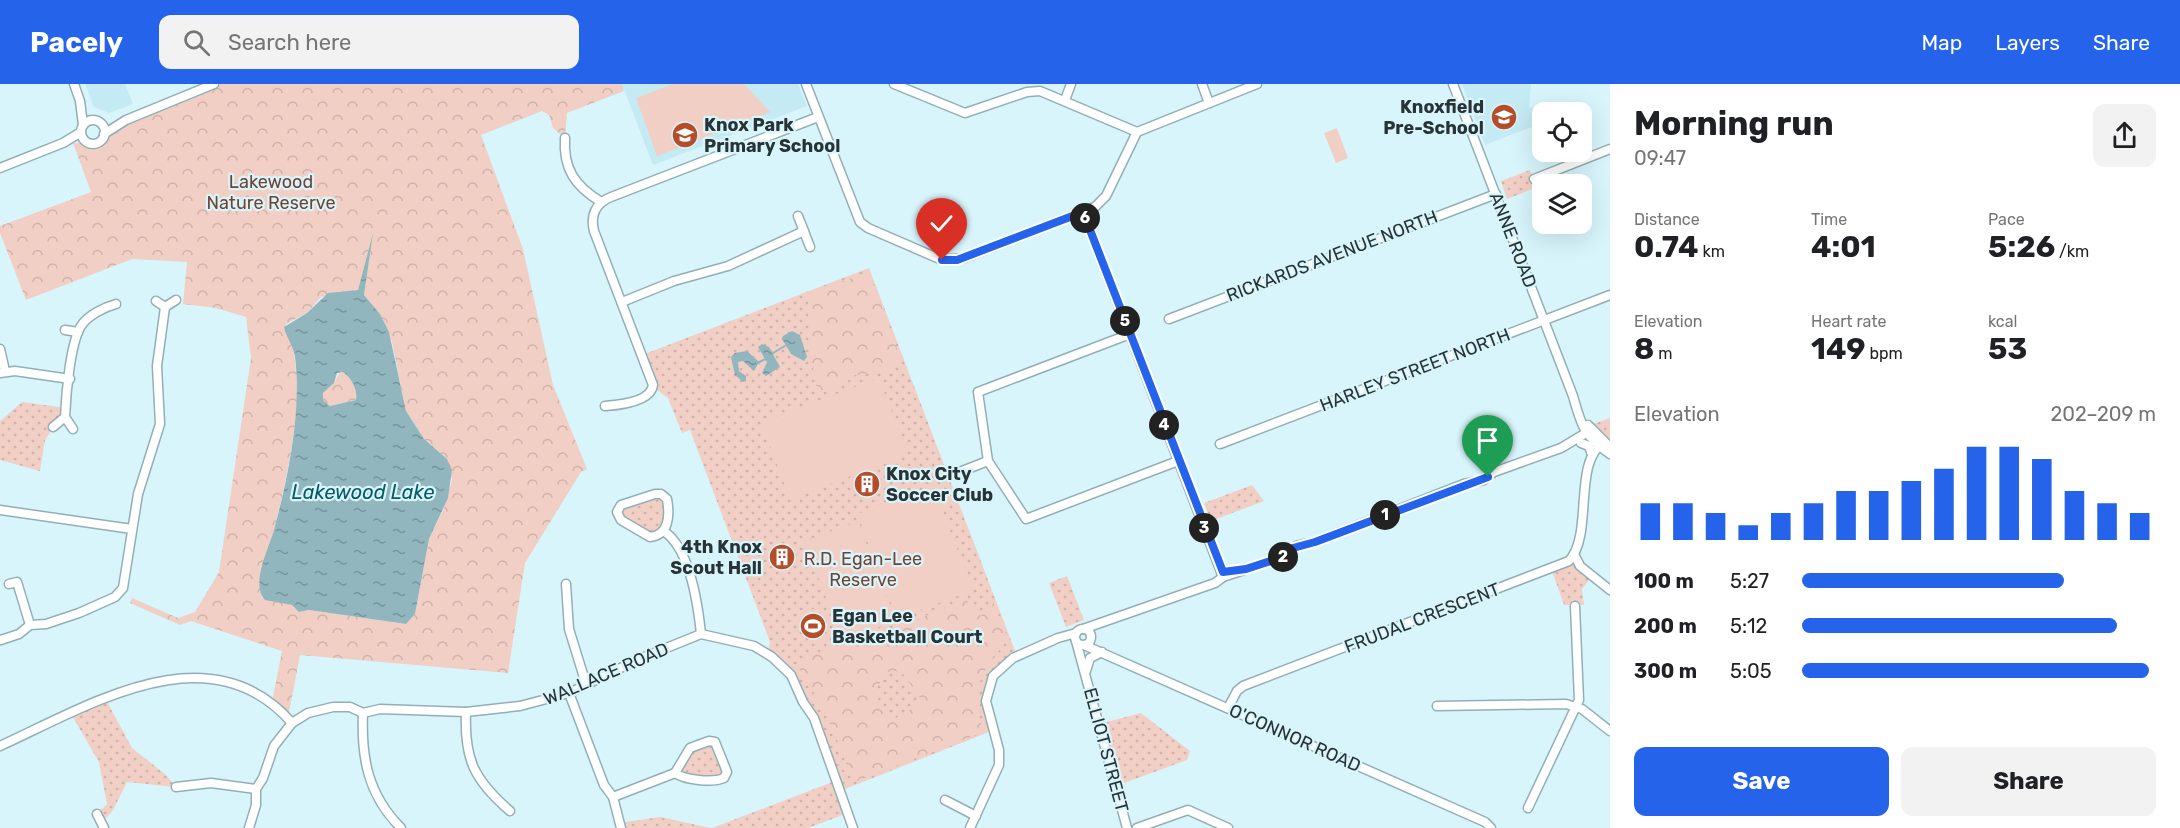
<!DOCTYPE html>
<meta charset="utf-8">
<style>
body{margin:0;font-family:Rubik,sans-serif;background:#f2f2f2;color:#202124;height:100vh;display:flex;flex-direction:column;font-size:22px;white-space:nowrap}
*{box-sizing:border-box;margin:0}
p{font-size:20px;color:#757577}
.icon{flex:none;width:33px;height:33px;fill:none;stroke:currentColor;stroke-width:2;stroke-linecap:round;stroke-linejoin:round}
.map{position:relative;flex:1;overflow:hidden}
.side{display:flex;flex-direction:column;background:#fff;width:570px}
.side>*{flex:none}
.tools{position:absolute;left:1532px;top:18px;display:grid;gap:12px}
.tools a{display:grid;place-items:center;width:60px;height:60px;border-radius:12px;background:#fff;box-shadow:0 6px 24px #0002;font-size:30px}
.pin{position:absolute;display:grid;place-items:center;width:51px;height:51px;color:#fff;margin:-62px -26px;border-radius:50% 50% 50% 0;rotate:-45deg;box-shadow:0 0 6px #0007}
.pin .icon{rotate:45deg}
.km{position:absolute;width:30px;height:30px;margin:-15px;border-radius:50%;background:#222;color:#fff;font-size:16px;line-height:30px;text-align:center}
.round{display:grid;place-items:center;flex:none;width:63px;height:63px;border-radius:12px;background:#f2f2f2}
.headline{display:flex;align-items:center;justify-content:space-between;height:102px;padding:0 24px}
h1{font-size:33px;font-weight:700;line-height:45px}
.figures{display:grid;grid-template-columns:repeat(3,1fr);gap:9px;height:102px;padding:6px 24px}
.figures div{display:grid;align-content:center}
.figures b{font-size:30px;font-weight:700}
.figures small{font-size:16px;font-weight:400}
.figures p{font-size:16px}
.chart{height:168px;padding:12px 24px}
.chart p{display:flex;justify-content:space-between}
.chart svg{width:100%;height:108px;margin-top:6px;stroke:#2563eb;stroke-width:6}
.cta{display:flex;gap:12px;margin-top:auto;padding:12px 24px}
.cta a{flex:1;height:69px;border-radius:12px;background:#2563eb;color:#fff;font-size:24px;font-weight:700;line-height:69px;text-align:center}
.cta a+a{background:#f2f2f2;color:#202124}
ul{padding:0 24px;list-style:none;font-size:20px}
li{display:grid;grid-template-columns:96px 72px 1fr;align-items:center;height:45px}
li i{height:15px;border-radius:8px;background:#2563eb}
header{display:flex;align-items:center;gap:36px;box-sizing:border-box;height:84px;padding:0 30px;background:#2563eb;color:#fff}
header strong{font-size:28px}
nav{display:flex;gap:33px;margin-inline-start:auto;font-size:21px}
.search{width:420px;height:54px;background:#f2f2f2;display:flex;align-items:center;gap:15px;box-sizing:border-box;padding:0 21px;border-radius:12px;color:#757577;font-size:22px}
main{display:flex;flex:1;min-height:0}
.map>svg:first-child{display:block}
</style>
<header>
<strong>Pacely</strong>
<div class="search"><svg class="icon" aria-label="search" viewBox="0 0 24 24"><circle cx="10" cy="10" r="6"/><path d="M15 15l6 6"/></svg>Search here</div>
<nav><a>Map</a><a>Layers</a><a>Share</a></nav>
</header>
<main>
<div class="map">
<svg width="1610" height="744" viewBox="0 0 1610 744">
<defs>
<pattern id="grass-dots" width="8" height="8" patternUnits="userSpaceOnUse" patternTransform="scale(1.5)"><rect width="8" height="8" fill="#f1cfc5"/><path d="M2 2h.1M6 6h.1" fill="none" stroke="#cfb2aa" stroke-width="1.8" stroke-linecap="round"/></pattern>
<pattern id="forest-crowns" width="20" height="18" patternUnits="userSpaceOnUse" patternTransform="scale(1.5)"><rect width="20" height="18" fill="#f1cfc5"/><path d="M2 6a3 3 0 1 1 6 0M12 15a3 3 0 1 1 6 0" fill="none" stroke="#cfb2aa"/></pattern>
<pattern id="water-ripples" width="26" height="14" patternUnits="userSpaceOnUse" patternTransform="scale(1.5)"><rect width="26" height="14" fill="#91b6be"/><path d="M2 4q2-2 4 0t4 0M15 11q2-2 4 0t4 0" fill="none" stroke="#76959b"/></pattern>
</defs>
<rect width="100%" height="100%" fill="#d8f5fc"/>
<!-- built -->
<g fill="#c4eaf3">
<path d="M85,0H125L133,20L109,29L94,23Z"/>
<path d="M622,0H798L807,22L653,81Z"/>
<path d="M1462,0H1531L1529,24L1534,23V42L1485,61Z"/>
</g>
<!-- grass -->
<g fill="url(#grass-dots)">
<path d="M1530,86L1537,103L1507,115L1501,97Z"/>
<path d="M869,184L1017,572L988,602L994,646L840,707L848,729L808,744H712L835,697L800,606L768,570L770,558L690,346L682,349L668,314L653,303L642,271Z"/>
<path d="M22,318L66,324L45,356L40,387L0,376V337Z"/>
<path d="M1610,334V363L1588,342Z"/>
<path d="M1252,401L1264,417L1211,437L1204,419Z"/>
<path d="M655,410L666,413V444L654,453L621,436L618,425Z"/>
<path d="M1571,475L1592,492L1582,505L1584,521H1564L1551,484Z"/>
<path d="M1067,492L1084,536L1066,543L1049,499Z"/>
<path d="M105,614L132,664L166,691L176,703L127,698L113,726L101,740L97,730L107,720L99,678L71,630Z"/>
<path d="M1141,629L1190,667L1187,676L1116,702L1099,640Z"/>
<path d="M715,658L724,694L681,693L679,681L688,667Z"/>
<path d="M660,733L711,744H621L619,739Z"/>
</g>
<!-- forest -->
<g fill="url(#forest-crowns)" fill-rule="evenodd">
<path d="M214,0H622L624,7L567,29L565,54L553,44L549,31L542,27L481,51L523,165L553,301L587,385L581,388L525,479L508,589L300,571L288,634L272,618L282,567L191,537L180,541L130,519L132,514L178,534L195,528L219,488L251,274L246,233L216,224L183,220L187,178L132,175L26,216L0,149V142L91,108L73,59H97L104,50ZM371,157L364,211L380,230L392,258L406,327L424,355L447,375L452,396L444,424L429,455L415,530L406,540L309,526L300,528L292,521L262,514C255,491 269,466 275,443C282,412 290,380 294,348C298,324 298,294 294,270C293,259 284,250 286,240L307,229L321,213L337,208L358,206Z"/>
<path d="M863,190L870,191L900,273L888,287L855,291L838,304L818,310L809,263L808,209Z"/>
<path d="M340,288C351,290 358,305 356,316L330,322L323,316V309L334,299Z"/>
<path d="M966,516L981,532L994,519L1008,555C981,590 968,604 984,648L854,698L828,634L796,577L882,549ZM896,587L903,590L923,618L891,637L874,608L887,588Z"/>
</g>
<!-- garden -->
<g fill="#f1cfc5">
<path d="M673,0H744L770,28L657,72L636,14Z"/>
<path d="M1337,44L1348,74L1336,79L1324,49Z"/>
<path d="M879,294L908,371L790,415L761,338Z"/>
<path d="M933,402L973,506L897,535L857,430Z"/>
<path d="M858,437L895,537L842,557L805,457Z"/>
<path d="M816,524L827,554L810,560L798,530Z"/>
</g>
<!-- water -->
<g fill="url(#water-ripples)" fill-rule="evenodd">
<path d="M373,149L364,211L380,230L389,248L406,327L424,355L447,375L452,386L448,414L429,455L415,530L406,540L309,526L299,528L292,521L265,516C250,500 269,464 274,446C288,394 302,327 295,273C293,261 286,253 284,243L307,229L328,209L358,206ZM342,288C351,292 358,306 356,316L330,322L323,316V309L334,299L337,289Z"/>
<path d="M792,247L800,251L807,273L804,277L791,270L782,255L783,252Z"/>
<path d="M762,260L769,263L780,283L766,292L762,289L767,278L758,263Z"/>
<path d="M747,267L759,278L754,287L743,277L738,278L739,287L746,292V297L743,298L735,291L731,273L735,269Z"/>
</g>
<g fill="none" stroke-linecap="round" stroke-linejoin="round">
<!-- stream -->
<g stroke="#91b6be" stroke-width="2">
<path d="M773,269L785,262"/>
<path d="M759,278L766,275"/>
</g>
<defs>
<g id="street">
<path d="M74,0L80,17L83,41"/>
<path d="M806,0L860,138L868,144L942,176L964,174L1095,123L1106,112L1137,48L1257,0"/>
<path d="M894,0L965,29L1027,8L1040,7L1137,48"/>
<path d="M1202,0L1209,19"/>
<path d="M1453,0L1573,312C1581,341 1584,352 1610,370"/>
<path d="M1065,16L1071,0"/>
<circle cx="93" cy="48" r="12"/>
<path d="M104,50L126,36L214,0"/>
<path d="M565,54C563,85 575,102 601,118"/>
<path d="M0,84L63,59L81,48"/>
<path d="M1534,95L1610,65"/>
<path d="M1083,128L1223,493"/>
<path d="M798,132L810,163"/>
<path d="M156,217L165,223L176,216"/>
<path d="M622,218L674,197L728,182L804,147"/>
<path d="M1169,235L1496,110"/>
<path d="M65,246L78,248"/>
<path d="M1130,250L978,308L988,377L1026,435L1178,377"/>
<path d="M0,265L5,287"/>
<path d="M0,289L15,287L70,295"/>
<path d="M605,322C619,321 651,318 653,301L594,147C590,131 596,119 611,113L818,33"/>
<path d="M65,333C66,311 70,260 81,242C88,231 105,223 116,220"/>
<path d="M1588,341L1610,363"/>
<path d="M53,343L65,333L73,345"/>
<path d="M1581,359L1589,362L1592,371"/>
<path d="M1220,360L1610,211"/>
<path d="M949,392L988,377"/>
<path d="M655,410H661L667,415C670,432 669,451 650,453L621,436L617,428L621,421Z"/>
<path d="M0,426L132,445"/>
<path d="M665,448C690,466 698,521 701,550"/>
<path d="M1574,470L1580,482L1610,506"/>
<path d="M9,500L17,498L30,541"/>
<path d="M566,500L569,545L586,600"/>
<path d="M1083,545L1215,499L1223,493L1283,473L1296,462L1315,458L1464,400L1484,396L1494,388L1561,364L1591,346"/>
<circle cx="1083" cy="553" r="8"/>
<path d="M1,556L19,550L30,541L46,540L79,529L115,513L123,504L138,410L160,340L157,282L165,223"/>
<path d="M1076,557L1127,744"/>
<path d="M1084,561L1485,738L1491,744"/>
<path d="M1086,587L1090,574L1102,568"/>
<path d="M569,609L604,701L613,713L621,744"/>
<path d="M1437,622L1566,620L1582,625L1610,647"/>
<path d="M1228,624L1237,607L1243,602L1569,477C1594,450 1572,378 1604,358"/>
<path d="M466,628C464,675 474,696 510,727"/>
<path d="M363,629C361,674 368,711 401,744"/>
<path d="M709,657L715,658L727,688L724,694C712,699 685,696 675,689L690,664Z"/>
<path d="M0,662C90,621 210,545 292,639"/>
<path d="M176,703L211,699L256,705"/>
<path d="M613,713L675,689"/>
<path d="M945,716L976,732"/>
<path d="M1528,724L1579,616L1575,522"/>
<path d="M97,730L104,744"/>
<path d="M249,744L256,721V705L263,694L274,662L292,639L308,629L333,623H350L363,629L380,625L466,628L520,622L569,609L639,575L701,550L754,562L772,573L791,591L803,618L814,634L853,744"/>
<path d="M970,744L999,681V666L986,617L993,592L1013,574L1058,554L1076,549"/>
<path d="M1137,744L1188,726L1228,744"/>
</g>
</defs>
<!-- street casing -->
<use href="#street" stroke="#93afb5" stroke-width="11"/>
<!-- street -->
<use href="#street" stroke="#fff" stroke-width="8"/>
</g>
<g fill="none" stroke-linecap="round" stroke-linejoin="round">
<defs>
<path id="route" d="M942,176H957L1083,128L1223,488L1246,485L1283,473L1293,464L1315,458L1488,393"/>
</defs>
<!-- route casing -->
<use href="#route" stroke="#fff" stroke-width="12"/>
<!-- route -->
<use href="#route" stroke="#2563eb" stroke-width="8"/>
</g>
<!-- icons -->
<defs>
<symbol id="school-disc" viewBox="-11 -11 22 22"><circle r="9.5" fill="#b54d2a" stroke="#d8f5fc"/><path d="M0-5L7-2L0 1L-7-2ZM-4 1L0 2.5L4 1V4Q0 6-4 4Z" fill="#fff"/></symbol>
<symbol id="building-disc" viewBox="-11 -11 22 22"><circle r="9.5" fill="#b54d2a" stroke="#d8f5fc"/><path d="M-4-6H4V6H1V3H-1V6H-4ZM-2.5-4.3h1.7v1.8h-1.7ZM.8-4.3h1.7v1.8H.8ZM-2.5-1h1.7V.8h-1.7ZM.8-1h1.7V.8H.8Z" fill="#fff"/></symbol>
<symbol id="stadium-disc" viewBox="-11 -11 22 22"><circle r="9.5" fill="#b54d2a" stroke="#d8f5fc"/><path d="M0-5a6.5 5 0 1 0 0 10a6.5 5 0 1 0 0-10ZM-3.5-1.8h7v3.6h-7Z" fill="#fff"/></symbol>
</defs>
<g fill-rule="evenodd">
<use href="#school-disc" x="1489" y="18" width="30" height="30"/>
<use href="#school-disc" x="670" y="36" width="30" height="30"/>
<use href="#building-disc" x="852" y="385" width="30" height="30"/>
<use href="#building-disc" x="767" y="458" width="30" height="30"/>
<use href="#stadium-disc" x="798" y="527" width="30" height="30"/>
</g>
<g text-anchor="middle" stroke-width="4.5" stroke-linejoin="round" paint-order="stroke">
<!-- poi labels -->
<g font-size="18" font-weight="bold" fill="#283336" stroke="#d8f5fc" text-anchor="start">
<text x="1484" y="29" text-anchor="end">Knoxfield<tspan x="1484" dy="21">Pre-School</tspan></text>
<text x="704" y="47">Knox Park<tspan x="704" dy="21">Primary School</tspan></text>
<text x="886" y="396">Knox City<tspan x="886" dy="21">Soccer Club</tspan></text>
<text x="762" y="469" text-anchor="end">4th Knox<tspan x="762" dy="21">Scout Hall</tspan></text>
<text x="832" y="538">Egan Lee<tspan x="832" dy="21">Basketball Court</tspan></text>
</g>
<!-- park labels -->
<g font-size="18" fill="#724232" stroke="#d8f5fc">
<text x="271" y="104">Lakewood<tspan x="271" dy="21">Nature Reserve</tspan></text>
<text x="863" y="481">R.D. Egan-Lee<tspan x="863" dy="21">Reserve</tspan></text>
</g>
<!-- street labels -->
<g font-size="18" fill="#283336" stroke="#d8f5fc">
<text transform="translate(1513 156) rotate(69)" y="6">ANNE ROAD</text>
<text transform="translate(1332 172) rotate(-21)" y="6">RICKARDS AVENUE NORTH</text>
<text transform="translate(1415 286) rotate(-21)" y="6">HARLEY STREET NORTH</text>
<text transform="translate(1422 534) rotate(-21)" y="6">FRUDAL CRESCENT</text>
<text transform="translate(606 590) rotate(-23)" y="6">WALLACE ROAD</text>
<text transform="translate(1295 654) rotate(24)" y="6">O'CONNOR ROAD</text>
<text transform="translate(1106 666) rotate(75)" y="6">ELLIOT STREET</text>
</g>
<!-- water labels -->
<g font-size="20" font-style="italic" fill="#095967" stroke="#d8f5fc">
<text x="363" y="415">Lakewood Lake</text>
</g>
</g>
</svg>
<div class="tools">
<a><svg class="icon" aria-label="locate" viewBox="0 0 24 24"><circle cx="12" cy="12" r="6"/><path d="M12 2v4M12 18v4M2 12h4M18 12h4"/></svg></a>
<a><svg class="icon" aria-label="layers" viewBox="0 0 24 24"><path d="M12 4l9 5-9 5-9-5zM3 14l9 5 9-5"/></svg></a>
</div>
<div class="pin" style="left:1488px;top:393px;background:#1e9e55"><svg class="icon" aria-label="arrive" viewBox="0 0 24 24"><path d="M6 21V4h12l-3 4 3 4H6"/></svg></div>
<div class="pin" style="left:942px;top:176px;background:#d93025"><svg class="icon" aria-label="check" viewBox="0 0 24 24"><path d="M5 12l5 5 9-10"/></svg></div>
<b class="km" style="left:1385px;top:431px">1</b>
<b class="km" style="left:1283px;top:473px">2</b>
<b class="km" style="left:1204px;top:444px">3</b>
<b class="km" style="left:1164px;top:341px">4</b>
<b class="km" style="left:1125px;top:237px">5</b>
<b class="km" style="left:1085px;top:134px">6</b>
</div>
<section class="side">
<div class="headline"><div><h1>Morning run</h1><p>09:47</p></div><a class="round"><svg class="icon" aria-label="share" viewBox="0 0 24 24"><path d="M12 15V3M7 8l5-5 5 5M5 13v7h14v-7"/></svg></a></div>
<div class="figures">
<div><p>Distance</p><b>0.74<small> km</small></b></div>
<div><p>Time</p><b>4:01</b></div>
<div><p>Pace</p><b>5:26<small> /km</small></b></div>
</div>
<div class="figures">
<div><p>Elevation</p><b>8<small> m</small></b></div>
<div><p>Heart rate</p><b>149<small> bpm</small></b></div>
<div><p>kcal</p><b>53</b></div>
</div>
<div class="chart"><p><span>Elevation</span>202–209 m</p>
<svg viewBox="0 0 160 44" preserveAspectRatio="none"><path d="M5 44V29M15 44V29M25 44V33M35 44V38M45 44V33M55 44V29M65 44V24M75 44V24M85 44V20M95 44V15M105 44V6M115 44V6M125 44V11M135 44V24M145 44V29M155 44V33"/></svg>
</div>
<ul>
<li><b>100 m</b>5:27<i style="width:74%"></i></li>
<li><b>200 m</b>5:12<i style="width:89%"></i></li>
<li><b>300 m</b>5:05<i style="width:98%"></i></li>
</ul>
<div class="cta"><a>Save</a><a>Share</a></div>
</section>
</main>
